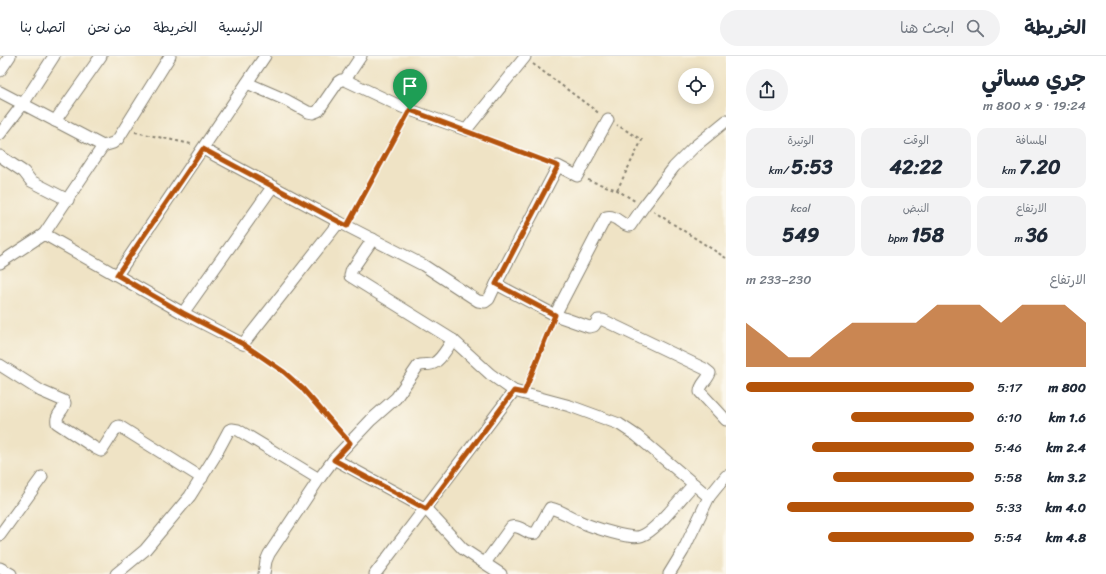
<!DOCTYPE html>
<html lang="ar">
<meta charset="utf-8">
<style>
body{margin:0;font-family:Sriracha,"Playpen Sans Arabic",sans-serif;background:#f2f2f3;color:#1f2937;direction:rtl;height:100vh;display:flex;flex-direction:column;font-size:15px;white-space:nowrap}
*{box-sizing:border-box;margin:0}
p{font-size:13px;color:#747a83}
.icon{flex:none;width:22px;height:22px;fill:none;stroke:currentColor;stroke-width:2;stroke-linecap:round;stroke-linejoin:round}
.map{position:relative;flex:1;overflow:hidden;direction:ltr}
.drawer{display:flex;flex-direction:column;background:#fff;width:380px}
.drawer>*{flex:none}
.controls{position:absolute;left:678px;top:12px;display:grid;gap:8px}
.controls a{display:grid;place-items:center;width:36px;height:36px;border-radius:50%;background:#fff;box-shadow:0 2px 10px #0003;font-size:20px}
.pin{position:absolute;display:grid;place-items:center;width:34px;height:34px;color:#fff;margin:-41px -17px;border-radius:50% 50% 50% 0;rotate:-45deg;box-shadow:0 0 4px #0007}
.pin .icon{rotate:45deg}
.round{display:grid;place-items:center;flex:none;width:42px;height:42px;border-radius:21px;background:#f2f2f3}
.head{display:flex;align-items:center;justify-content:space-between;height:68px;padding:0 20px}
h1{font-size:22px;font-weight:700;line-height:30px}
.figures{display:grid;grid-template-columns:repeat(3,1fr);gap:6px;height:68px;padding:4px 20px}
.figures div{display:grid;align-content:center;border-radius:10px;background:#f2f2f3;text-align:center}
.figures b{font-size:20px;font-weight:700}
.figures small{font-size:11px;font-weight:400}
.figures p{font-size:11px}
.chart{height:112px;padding:8px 20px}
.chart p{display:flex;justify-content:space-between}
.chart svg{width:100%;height:72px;margin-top:4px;fill:#b45309;opacity:.7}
ul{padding:0 20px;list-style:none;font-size:13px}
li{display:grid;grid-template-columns:64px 48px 1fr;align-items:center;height:30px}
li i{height:10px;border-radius:5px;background:#b45309}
header{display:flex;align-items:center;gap:24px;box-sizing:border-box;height:56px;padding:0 20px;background:#fff;border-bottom:1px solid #e0e1e3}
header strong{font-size:19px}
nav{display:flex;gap:22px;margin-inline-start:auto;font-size:14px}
.search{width:280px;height:36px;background:#f2f2f3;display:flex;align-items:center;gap:10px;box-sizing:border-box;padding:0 14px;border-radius:22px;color:#747a83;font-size:15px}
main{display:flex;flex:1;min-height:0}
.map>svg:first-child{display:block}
</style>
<header>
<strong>الخريطة</strong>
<div class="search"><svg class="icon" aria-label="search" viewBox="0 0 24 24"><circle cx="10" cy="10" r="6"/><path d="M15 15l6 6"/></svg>ابحث هنا</div>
<nav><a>الرئيسية</a><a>الخريطة</a><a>من نحن</a><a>اتصل بنا</a></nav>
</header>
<main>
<section class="drawer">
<div class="head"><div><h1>جري مسائي</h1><p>19:24 · 9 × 800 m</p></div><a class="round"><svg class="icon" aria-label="share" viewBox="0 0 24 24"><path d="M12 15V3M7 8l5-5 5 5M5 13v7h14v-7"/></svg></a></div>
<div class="figures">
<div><p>المسافة</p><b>7.20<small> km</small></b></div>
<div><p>الوقت</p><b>42:22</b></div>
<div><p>الوتيرة</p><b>5:53<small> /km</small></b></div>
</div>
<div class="figures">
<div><p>الارتفاع</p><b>36<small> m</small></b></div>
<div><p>النبض</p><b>158<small> bpm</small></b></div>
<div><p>kcal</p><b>549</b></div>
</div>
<div class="chart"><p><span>الارتفاع</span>230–233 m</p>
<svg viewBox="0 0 160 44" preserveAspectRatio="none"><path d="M0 44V17L10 27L20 38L30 38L40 27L50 17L60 17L70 17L80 17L90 6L100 6L110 6L120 17L130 6L140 6L150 6L160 17V44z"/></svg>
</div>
<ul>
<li><b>800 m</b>5:17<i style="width:100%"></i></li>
<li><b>1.6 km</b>6:10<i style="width:54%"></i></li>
<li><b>2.4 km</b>5:46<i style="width:71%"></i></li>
<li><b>3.2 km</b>5:58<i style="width:62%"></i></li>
<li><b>4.0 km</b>5:33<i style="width:82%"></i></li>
<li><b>4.8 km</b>5:54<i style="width:64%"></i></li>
</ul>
</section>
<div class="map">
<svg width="726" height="518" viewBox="0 0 726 518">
<rect width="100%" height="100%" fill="#fbf7ec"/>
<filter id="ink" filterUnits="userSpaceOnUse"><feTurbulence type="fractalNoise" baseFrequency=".025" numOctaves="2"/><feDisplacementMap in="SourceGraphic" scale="8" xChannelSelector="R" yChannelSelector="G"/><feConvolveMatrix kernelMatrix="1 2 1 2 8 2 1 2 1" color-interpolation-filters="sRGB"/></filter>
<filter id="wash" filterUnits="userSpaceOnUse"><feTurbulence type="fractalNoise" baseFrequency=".012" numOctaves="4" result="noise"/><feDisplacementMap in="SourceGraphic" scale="16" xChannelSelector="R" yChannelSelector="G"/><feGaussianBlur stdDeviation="0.9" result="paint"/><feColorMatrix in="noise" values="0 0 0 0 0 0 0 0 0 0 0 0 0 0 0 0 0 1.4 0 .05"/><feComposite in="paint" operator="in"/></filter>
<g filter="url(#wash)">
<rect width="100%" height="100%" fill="#efe3c5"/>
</g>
<g filter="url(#ink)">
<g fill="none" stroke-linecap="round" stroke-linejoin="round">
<defs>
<g id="minor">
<path d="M0,15L10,0"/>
<path d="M345,24L361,0"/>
<path d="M247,27L286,44L308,56L313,57L318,55L338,26L341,24H345L402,51L466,74L525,1"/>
<path d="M0,36L103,90"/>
<path d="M55,65L101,0"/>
<path d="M0,78L23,48L54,0"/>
<path d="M203,93L339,166"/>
<path d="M0,100L24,116L31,125L68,144"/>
<path d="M44,178L103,90L113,87L118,83L170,0"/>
<path d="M373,183L351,215L350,220L453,284L490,318L514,335L570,350L619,368L637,380L709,441L726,420"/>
<path d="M0,207L44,178L183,257L243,288L339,166L423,209L478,245L485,246L489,243L496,228L555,259L589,271L594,270L598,264H603L705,313L710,317C708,324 700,328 700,336L726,364"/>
<path d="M117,219L265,0"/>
<path d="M496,228L558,110L577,120L608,64"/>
<path d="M183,257L273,130"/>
<path d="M555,259L606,161C616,158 621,170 630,170L644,150L674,111L694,91L726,65"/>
<path d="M0,309L41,335L64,345L65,347C64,355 55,358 57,367L95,392L101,395L103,393L117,371L119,370L202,422"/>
<path d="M334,403L426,453L463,493L501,518"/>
<path d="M0,479L42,421"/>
<path d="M485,507L511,471C521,468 527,480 536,477L547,457L550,452C561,454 572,462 581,466C592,471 631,484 641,480C656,476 682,440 694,428"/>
<path d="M0,512L11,518"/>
<path d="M116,518L145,494L190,440L215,400L229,374L232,373L238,374L319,423"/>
<path d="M264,518L266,505L269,498L319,423L334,403L371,364L396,342L418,310C423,307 429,310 434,307C442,303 448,290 453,284"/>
<path d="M375,518L514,335"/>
<path d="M669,518L683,495L709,441"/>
</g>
</defs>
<!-- minor casing -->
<use href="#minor" stroke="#868070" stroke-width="13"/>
<!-- path -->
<g stroke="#868070" stroke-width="2" stroke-dasharray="3 3" stroke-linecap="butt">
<path d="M297,0H298"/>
<path d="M533,8L600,58"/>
<path d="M135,76L191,88"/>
<path d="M477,79L547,106"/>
<path d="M588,124L617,134L635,145"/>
<path d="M617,134L642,84L617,69"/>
<path d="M653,155L726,202"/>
<path d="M352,160L404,63"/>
<path d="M252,294L284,317L302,332L342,378"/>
<path d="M528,327L551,269"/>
</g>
<!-- minor -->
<use href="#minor" stroke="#fff" stroke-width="11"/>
</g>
</g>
<g fill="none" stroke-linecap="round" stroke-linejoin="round" filter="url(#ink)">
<defs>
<path id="route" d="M410,54L558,110L496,228L555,259L524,337L514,335L426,453L334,404L350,387L302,332L284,316L243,288L183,257L117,219L203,93L347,170Z"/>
</defs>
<!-- route casing -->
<use href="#route" stroke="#fff" stroke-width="8"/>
<!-- route -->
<use href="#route" stroke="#b45309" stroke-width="5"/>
</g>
</svg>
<div class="controls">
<a><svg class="icon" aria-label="locate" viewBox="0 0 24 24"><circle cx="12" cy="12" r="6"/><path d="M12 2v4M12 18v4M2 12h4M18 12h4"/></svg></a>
</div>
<div class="pin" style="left:410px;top:54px;background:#1e9e55"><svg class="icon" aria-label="arrive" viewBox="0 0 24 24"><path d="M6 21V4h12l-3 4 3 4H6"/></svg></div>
</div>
</main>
